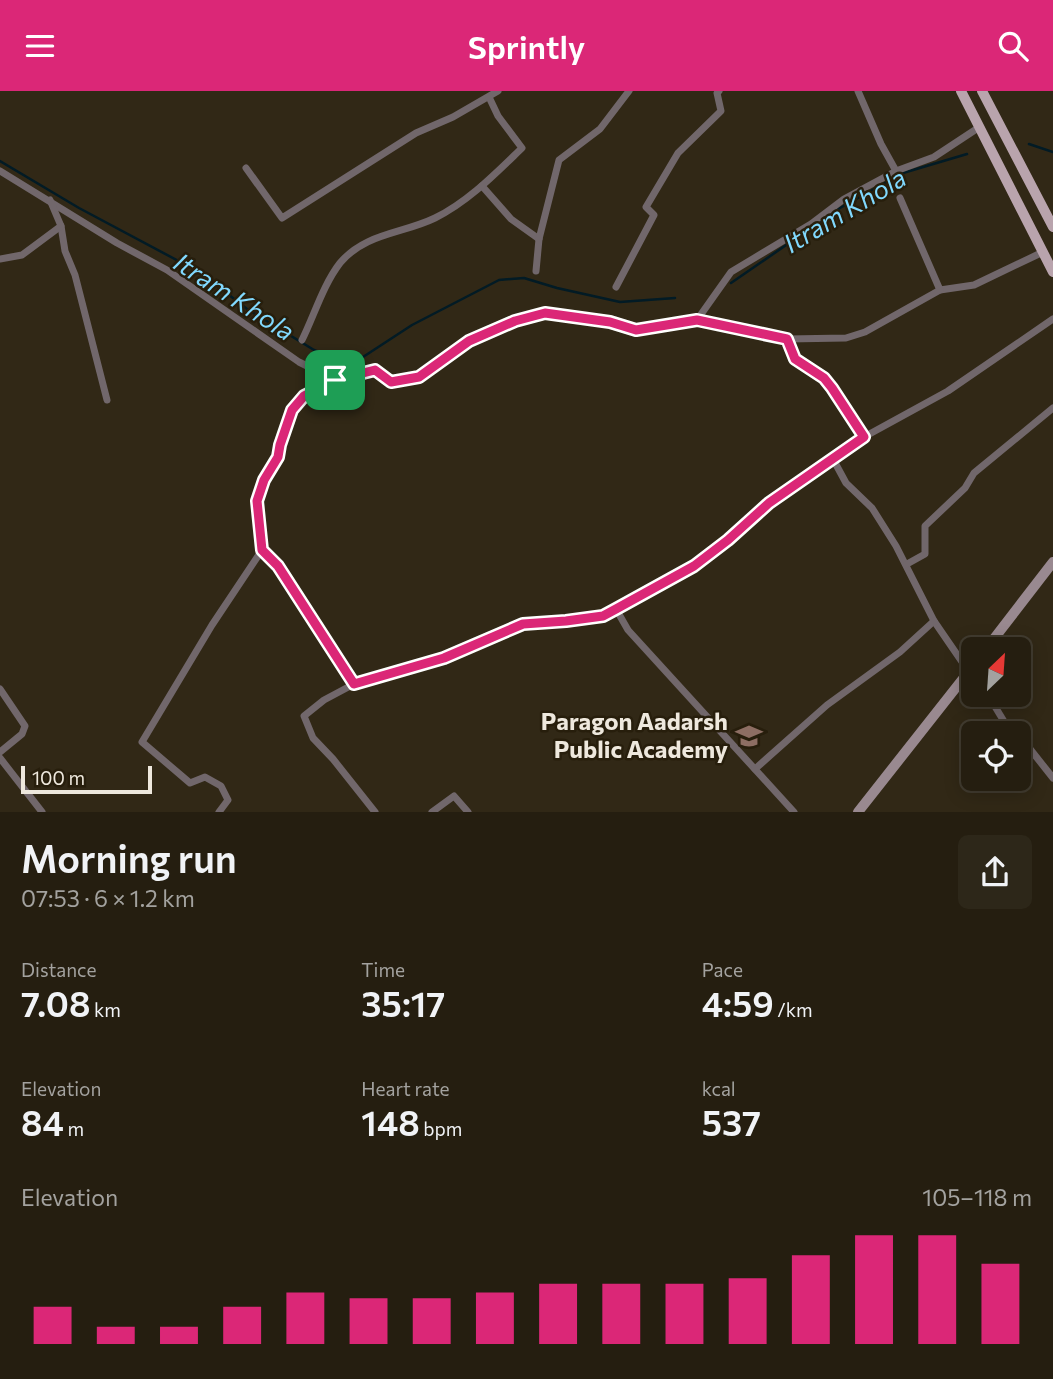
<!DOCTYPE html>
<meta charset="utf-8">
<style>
body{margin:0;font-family:Commissioner,sans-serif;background:#2d2719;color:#f1f3f6;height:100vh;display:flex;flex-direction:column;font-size:26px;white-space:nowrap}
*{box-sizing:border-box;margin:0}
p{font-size:23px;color:#a3a29f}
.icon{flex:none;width:38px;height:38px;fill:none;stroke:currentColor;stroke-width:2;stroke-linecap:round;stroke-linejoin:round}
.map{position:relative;height:721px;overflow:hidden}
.details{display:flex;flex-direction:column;background:#251e10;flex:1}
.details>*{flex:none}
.needle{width:46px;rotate:25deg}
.controls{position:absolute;left:961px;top:546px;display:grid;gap:14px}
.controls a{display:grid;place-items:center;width:70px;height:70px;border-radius:10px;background:#251e10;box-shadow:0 4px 18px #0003,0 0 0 2px #423c30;font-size:35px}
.scale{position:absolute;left:21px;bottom:18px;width:131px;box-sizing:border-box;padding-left:7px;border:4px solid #eee8dd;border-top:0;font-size:19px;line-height:24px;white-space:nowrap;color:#eee8dd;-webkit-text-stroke:5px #271e0c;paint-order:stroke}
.pin{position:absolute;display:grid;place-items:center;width:60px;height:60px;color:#fff;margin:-30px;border-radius:14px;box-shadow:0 4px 10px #0006}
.round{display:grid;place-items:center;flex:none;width:74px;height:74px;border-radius:10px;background:#2d2719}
.headline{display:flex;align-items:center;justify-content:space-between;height:119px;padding:0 21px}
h1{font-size:38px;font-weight:600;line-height:52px}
.metrics{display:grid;grid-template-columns:repeat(3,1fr);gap:10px;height:119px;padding:7px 21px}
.metrics div{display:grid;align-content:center}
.metrics b{font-size:35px;font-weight:600}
.metrics small{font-size:19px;font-weight:400}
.metrics p{font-size:19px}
.chart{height:196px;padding:14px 21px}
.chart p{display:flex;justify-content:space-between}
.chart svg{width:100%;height:126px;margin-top:7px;stroke:#db2777;stroke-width:6}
header{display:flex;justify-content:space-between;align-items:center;height:91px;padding:0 21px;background:#db2777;color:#fff;font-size:32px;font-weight:600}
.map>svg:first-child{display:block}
</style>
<header><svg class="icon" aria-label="menu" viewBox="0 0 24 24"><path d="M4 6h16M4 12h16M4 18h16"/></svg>Sprintly<svg class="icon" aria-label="search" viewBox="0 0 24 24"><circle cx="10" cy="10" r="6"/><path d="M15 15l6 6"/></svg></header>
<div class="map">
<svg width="1053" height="721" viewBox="0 0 1053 721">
<rect width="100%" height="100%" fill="#312816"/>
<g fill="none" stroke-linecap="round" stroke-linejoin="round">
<!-- stream -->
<g stroke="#021b25" stroke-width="2.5">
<path d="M1029,53L1053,61"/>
<path d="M0,70L79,117L201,182L247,218L314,259L328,265L363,266L412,234L499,189L524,187L557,197L620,211L675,207"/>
<path d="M731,192L840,117L903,82L967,63"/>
</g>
<!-- street -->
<g stroke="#71676b" stroke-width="7">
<path d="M858,0L881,53L896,80"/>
<path d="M246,77L282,127L416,42L453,26L498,0"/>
<path d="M0,80L117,152L167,179L299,271L335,289L375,279L391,291L419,286L469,250L515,230L545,222L609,231L636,239L697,229L787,248L846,247L865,241L940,199L974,194L1043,161"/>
<path d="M482,95L511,128L539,148"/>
<path d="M900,107L940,199"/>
<path d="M61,135L65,160L75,184L107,309"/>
<path d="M0,168L22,164L61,135L50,109"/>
<path d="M536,180L539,148L559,69L600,38L629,0"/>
<path d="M616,196L654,124L646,116L678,62L721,20L717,2L719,0"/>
<path d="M697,229L731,181L811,133L844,108L896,80L934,66L978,37"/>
<path d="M787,248L795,268L823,287L832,297L864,346"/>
<path d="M302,249C314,225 323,194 340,172C365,142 402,143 435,127C468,111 496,82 522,57L498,25L489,6"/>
<path d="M335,289L304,305L295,314L282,345L278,366L259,402L257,419L262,459L278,475L354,593"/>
<path d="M833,368L846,392L872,417L896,455L934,530L969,581L973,583"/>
<path d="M907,473L925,463V435L965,397L974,382L1053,317"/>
<path d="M616,518L628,539L794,721"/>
<path d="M0,598L25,635L22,643L0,661"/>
<path d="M988,604L1011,642"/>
<path d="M1018,649L1030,658L1053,687"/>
<path d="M0,667L42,721"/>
<path d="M755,678L827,614L900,561L934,530"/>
<path d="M219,721L228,709L221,695L205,686L190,692L142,651L212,534L262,459"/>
<path d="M375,721L333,668L313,647L304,625L324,609L354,593L444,567L523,533L603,525L616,518L694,475L728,449L769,412L833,368L864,346L948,300L1053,228"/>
<path d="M432,721L454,705L468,721"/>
</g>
<!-- secondary -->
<g stroke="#998990" stroke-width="10">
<path d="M986,558L1053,471"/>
<path d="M858,721L973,575"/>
</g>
<!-- primary -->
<g stroke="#b9a4ad" stroke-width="10">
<path d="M961,0L1053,181"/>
<path d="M982,0L1053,136"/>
</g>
</g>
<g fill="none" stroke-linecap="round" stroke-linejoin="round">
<defs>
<path id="route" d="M545,222L610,231L636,239L697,229L787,248L795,268L824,287L832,297L864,346L769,412L728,449L694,475L616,518L603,525L566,530L523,533L444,567L354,593L278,475L262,459L257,410L264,389L278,366L280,354L292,319L304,305L335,289L375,279L391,291L419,286L469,250L515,230Z"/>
</defs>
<!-- route casing -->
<use href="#route" stroke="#fff" stroke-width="14"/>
<!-- route -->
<use href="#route" stroke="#db2777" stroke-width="9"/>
</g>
<!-- icons -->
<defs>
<symbol id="school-bare" viewBox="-9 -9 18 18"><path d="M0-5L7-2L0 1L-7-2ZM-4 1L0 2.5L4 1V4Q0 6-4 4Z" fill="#8d6e63" stroke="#271e0c" stroke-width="2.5" paint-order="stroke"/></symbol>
</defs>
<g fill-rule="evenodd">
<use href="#school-bare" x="730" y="626" width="38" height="38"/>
</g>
<g text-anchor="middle" stroke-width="5" stroke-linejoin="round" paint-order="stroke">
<!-- poi labels -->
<g font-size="24" font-weight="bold" fill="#eee8dd" stroke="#271e0c" text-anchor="end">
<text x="728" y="639">Paragon Aadarsh<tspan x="728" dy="28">Public Academy</tspan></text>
</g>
<!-- water labels -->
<g font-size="26" font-style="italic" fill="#81d9fe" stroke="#271e0c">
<text transform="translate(845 120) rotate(-31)" y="9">Itram Khola</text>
<text transform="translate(234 206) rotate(33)" y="9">Itram Khola</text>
</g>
</g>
</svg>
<div class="controls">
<a><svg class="needle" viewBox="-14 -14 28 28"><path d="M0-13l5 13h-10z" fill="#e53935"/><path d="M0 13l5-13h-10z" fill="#a3a29f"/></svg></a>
<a><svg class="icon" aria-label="locate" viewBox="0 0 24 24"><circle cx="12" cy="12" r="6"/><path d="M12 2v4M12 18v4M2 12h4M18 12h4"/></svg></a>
</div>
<div class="scale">100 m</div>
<div class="pin" style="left:335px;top:289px;background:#1e9e55"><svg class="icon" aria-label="arrive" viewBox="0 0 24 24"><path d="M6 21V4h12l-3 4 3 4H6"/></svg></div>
</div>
<section class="details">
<div class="headline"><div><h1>Morning run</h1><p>07:53 · 6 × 1.2 km</p></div><a class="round"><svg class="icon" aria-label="share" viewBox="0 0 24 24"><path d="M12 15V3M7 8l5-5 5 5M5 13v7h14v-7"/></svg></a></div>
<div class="metrics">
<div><p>Distance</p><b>7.08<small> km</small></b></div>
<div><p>Time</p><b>35:17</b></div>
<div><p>Pace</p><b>4:59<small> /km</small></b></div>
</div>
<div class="metrics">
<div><p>Elevation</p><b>84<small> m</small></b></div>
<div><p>Heart rate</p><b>148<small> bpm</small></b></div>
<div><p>kcal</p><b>537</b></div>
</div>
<div class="chart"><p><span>Elevation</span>105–118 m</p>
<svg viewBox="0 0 160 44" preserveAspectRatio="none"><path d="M5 44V31M15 44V38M25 44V38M35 44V31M45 44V26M55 44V28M65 44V28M75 44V26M85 44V23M95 44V23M105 44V23M115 44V21M125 44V13M135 44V6M145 44V6M155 44V16"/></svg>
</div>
</section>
